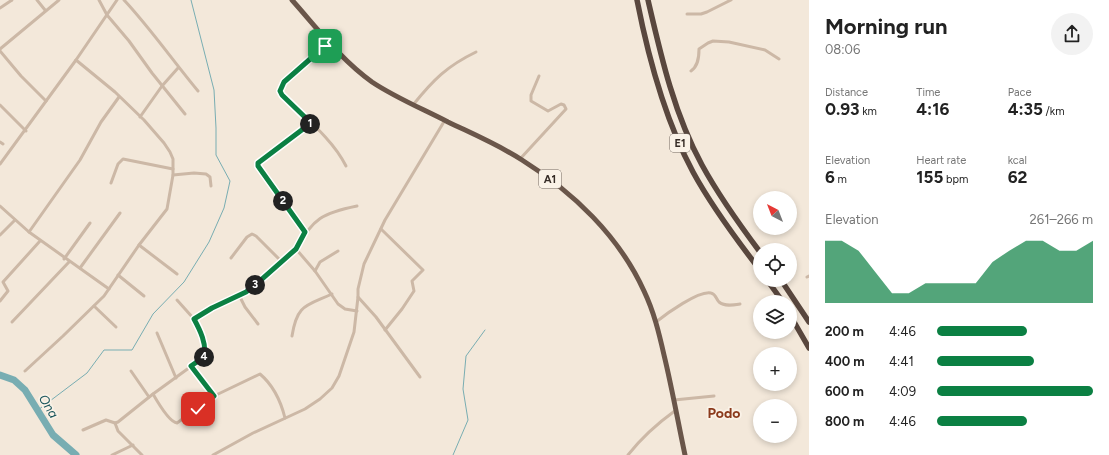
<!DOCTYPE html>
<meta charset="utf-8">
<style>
body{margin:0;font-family:Figtree,sans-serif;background:#f2f2f2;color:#222;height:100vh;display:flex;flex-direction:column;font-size:15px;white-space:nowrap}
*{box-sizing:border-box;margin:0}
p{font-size:13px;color:#767676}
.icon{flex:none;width:22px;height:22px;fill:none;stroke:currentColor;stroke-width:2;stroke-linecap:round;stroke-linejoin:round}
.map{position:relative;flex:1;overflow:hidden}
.side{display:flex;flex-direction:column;background:#fff;width:300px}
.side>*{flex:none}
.needle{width:26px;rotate:318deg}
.fabs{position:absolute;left:753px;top:191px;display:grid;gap:8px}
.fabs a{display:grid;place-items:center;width:44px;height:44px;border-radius:50%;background:#fff;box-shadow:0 2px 6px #0003;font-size:20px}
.pin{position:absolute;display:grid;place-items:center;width:34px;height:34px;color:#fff;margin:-17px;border-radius:8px;box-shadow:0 2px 6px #0006}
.km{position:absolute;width:20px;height:20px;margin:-10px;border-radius:50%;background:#222;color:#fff;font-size:11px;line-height:20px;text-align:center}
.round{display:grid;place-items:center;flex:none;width:42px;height:42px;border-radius:21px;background:#f2f2f2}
.head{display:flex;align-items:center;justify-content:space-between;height:68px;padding:0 16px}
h1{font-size:22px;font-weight:700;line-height:30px}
.stats{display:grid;grid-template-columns:repeat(3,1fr);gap:6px;height:68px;padding:4px 16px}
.stats div{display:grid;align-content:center}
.stats b{font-size:17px;font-weight:700}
.stats small{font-size:11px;font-weight:400}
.stats p{font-size:11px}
.chart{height:112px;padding:8px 16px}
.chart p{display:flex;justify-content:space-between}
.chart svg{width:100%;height:72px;margin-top:4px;fill:#0b8043;opacity:.7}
ul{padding:0 16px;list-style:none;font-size:13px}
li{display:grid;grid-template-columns:64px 48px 1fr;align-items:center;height:30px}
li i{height:10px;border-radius:5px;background:#0b8043}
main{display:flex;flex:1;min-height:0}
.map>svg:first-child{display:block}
</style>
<main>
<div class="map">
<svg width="809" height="455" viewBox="0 0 809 455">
<rect width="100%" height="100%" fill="#f3e8da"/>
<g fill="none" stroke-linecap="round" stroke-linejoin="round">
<!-- stream -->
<g stroke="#78adb2" stroke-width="1">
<path d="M38,410L87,373L104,350H132L153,314L184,282L209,242L224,208L230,181L216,155V128L214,90L191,0"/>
<path d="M453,455L468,420L463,389L466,356L485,330"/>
</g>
<!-- river -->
<path stroke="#78adb2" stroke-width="7" d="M0,375L14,380L25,390L53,435L76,455"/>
<!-- minor -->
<g stroke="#ccb8a6" stroke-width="3">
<path d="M37,0L45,10"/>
<path d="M99,0L107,15L129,41L152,73L185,114"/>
<path d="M124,0C151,29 173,61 198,91"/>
<path d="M0,8L12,0"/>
<path d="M687,14H701L707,12L731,0"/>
<path d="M329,42L284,82L280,91L282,95C304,117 332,138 346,166"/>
<path d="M0,49L59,0"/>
<path d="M0,51L21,76L46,101"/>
<path d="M691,71C698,66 699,58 699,49L708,43L713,41L729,42L765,50L779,59"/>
<path d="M0,105L26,131"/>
<path d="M413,105C433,80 447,66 476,52"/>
<path d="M140,117L162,86L178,68"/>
<path d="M0,142L3,144"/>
<path d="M520,159L566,109L564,105L561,104L548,111L531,101V95L539,76"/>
<path d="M0,164L76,60L117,0"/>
<path d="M173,175L194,173L206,174L210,177L211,186"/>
<path d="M111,183L118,164L123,159L173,169"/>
<path d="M0,206L29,232L109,289"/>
<path d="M381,229L423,270L412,281L414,291L402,309L385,330"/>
<path d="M29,232L80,160L101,122L119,97"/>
<path d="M305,232L258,166L259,163L311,123"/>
<path d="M0,235L15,220"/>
<path d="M139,245L177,274"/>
<path d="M296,249C313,218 323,213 357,206"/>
<path d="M231,258L247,237L252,234L256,236L281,261"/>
<path d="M64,259L90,223"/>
<path d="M80,268L120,213"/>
<path d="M315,271L320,262L338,251"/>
<path d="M118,275L144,296"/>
<path d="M807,277L809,276"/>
<path d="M239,295L245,307L258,324"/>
<path d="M358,297L376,317L420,377"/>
<path d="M177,300L194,319"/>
<path d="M0,301L8,291L3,282L40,241"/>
<path d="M94,306L116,327"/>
<path d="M12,322L69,262"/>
<path d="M656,322C666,314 699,290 711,293C716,294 716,299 719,302C725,307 734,305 740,304"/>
<path d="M157,333L176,378"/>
<path d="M292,336C297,304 306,306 332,294"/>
<path d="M191,366L214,396"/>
<path d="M25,371L63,336L104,296L139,245L167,209L173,175V159L170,152L164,143L144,120L115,92L76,60"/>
<path d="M131,371L149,397"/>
<path d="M153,394C157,401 169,422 177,423L214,396L260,374C273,385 281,402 285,418"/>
<path d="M674,400L714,396"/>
<path d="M115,423L118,431L142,455"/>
<path d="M83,430L106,420L115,423L118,422L153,394L204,357C207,344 200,330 194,319L212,308L246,292L296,249L315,271L338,304L345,309L357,311"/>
<path d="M112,455L133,445"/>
<path d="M213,455L253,433L305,409L320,399L332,388L339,376L354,332L358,297V289L364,264L385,220L445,120"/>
<path d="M628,455C642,437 658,423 676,410"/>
</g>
<!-- trunk -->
<path stroke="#6a564a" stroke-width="5" d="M292,0C317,28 341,60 372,82C396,98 423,109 448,122C473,134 499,145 522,160C573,192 619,236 644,291C654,312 659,333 664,355C672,388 678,422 685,455"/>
<!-- motorway -->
<g stroke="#59473e" stroke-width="5.5">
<path d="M637,0C648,56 666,122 693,172C712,207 736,239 760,270"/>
<path d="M648,0C661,56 674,114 702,165C719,196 739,224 760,252"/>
<path d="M767,280L783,302"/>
<path d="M781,280L809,322"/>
<path d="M790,315L809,348"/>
</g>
</g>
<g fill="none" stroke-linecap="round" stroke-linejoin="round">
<defs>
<path id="route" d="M198,409L214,396L191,366L204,357C207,344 200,330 194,319L212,308L246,292L254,286L296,249L305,232L258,166V163L311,123L282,95L280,91L284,82L325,46"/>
</defs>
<!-- route casing -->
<use href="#route" stroke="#fff" stroke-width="8"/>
<!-- route -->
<use href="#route" stroke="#0b8043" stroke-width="5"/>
</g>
<g text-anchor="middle" stroke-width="3.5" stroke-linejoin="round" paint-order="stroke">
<!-- shield labels -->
<g fill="#faf2e7" stroke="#726861" stroke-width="1">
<rect x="670" y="134" width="20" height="18" rx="3"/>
<rect x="539" y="170" width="22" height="18" rx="3"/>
</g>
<g font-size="11" font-weight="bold" fill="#372d27">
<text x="680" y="147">E1</text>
<text x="550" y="183">A1</text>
</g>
<!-- water labels -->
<g font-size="13" font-style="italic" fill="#1a555b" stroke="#faf2e7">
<text transform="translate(49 406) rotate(58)" y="5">Ona</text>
</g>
<!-- quarter labels -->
<g font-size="14" font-weight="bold" fill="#8b3a1c" stroke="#faf2e7">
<text x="724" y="418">Podo</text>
</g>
</g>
</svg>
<div class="fabs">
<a><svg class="needle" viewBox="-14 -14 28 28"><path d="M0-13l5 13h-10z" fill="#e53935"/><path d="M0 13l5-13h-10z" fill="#767676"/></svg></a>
<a><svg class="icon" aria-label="locate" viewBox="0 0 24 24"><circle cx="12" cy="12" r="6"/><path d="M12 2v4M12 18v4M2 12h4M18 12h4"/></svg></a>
<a><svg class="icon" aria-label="layers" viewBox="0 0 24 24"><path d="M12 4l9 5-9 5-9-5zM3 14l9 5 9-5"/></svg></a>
<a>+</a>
<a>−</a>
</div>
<div class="pin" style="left:325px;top:46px;background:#1e9e55"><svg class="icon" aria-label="arrive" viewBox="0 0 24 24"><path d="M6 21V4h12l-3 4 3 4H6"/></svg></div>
<div class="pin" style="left:198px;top:409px;background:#d93025"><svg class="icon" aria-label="check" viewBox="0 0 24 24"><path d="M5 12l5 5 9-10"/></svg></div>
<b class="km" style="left:310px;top:124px">1</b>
<b class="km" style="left:283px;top:201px">2</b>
<b class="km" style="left:255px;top:285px">3</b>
<b class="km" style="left:204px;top:357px">4</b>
</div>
<section class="side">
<div class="head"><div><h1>Morning run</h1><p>08:06</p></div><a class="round"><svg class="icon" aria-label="share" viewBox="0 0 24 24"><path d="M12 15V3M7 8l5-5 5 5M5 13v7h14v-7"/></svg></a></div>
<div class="stats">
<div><p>Distance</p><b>0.93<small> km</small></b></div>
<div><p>Time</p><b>4:16</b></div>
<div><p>Pace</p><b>4:35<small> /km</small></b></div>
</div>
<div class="stats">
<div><p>Elevation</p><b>6<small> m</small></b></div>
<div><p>Heart rate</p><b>155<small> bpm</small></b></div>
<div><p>kcal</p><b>62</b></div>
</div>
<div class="chart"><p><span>Elevation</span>261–266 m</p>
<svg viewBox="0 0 160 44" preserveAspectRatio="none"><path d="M0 44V6L10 6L20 12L30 25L40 38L50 38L60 32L70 32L80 32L90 32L100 19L110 12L120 6L130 6L140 12L150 12L160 6V44z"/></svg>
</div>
<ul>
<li><b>200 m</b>4:46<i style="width:58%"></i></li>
<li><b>400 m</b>4:41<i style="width:62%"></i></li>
<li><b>600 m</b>4:09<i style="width:100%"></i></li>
<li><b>800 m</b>4:46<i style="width:58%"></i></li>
</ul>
</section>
</main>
